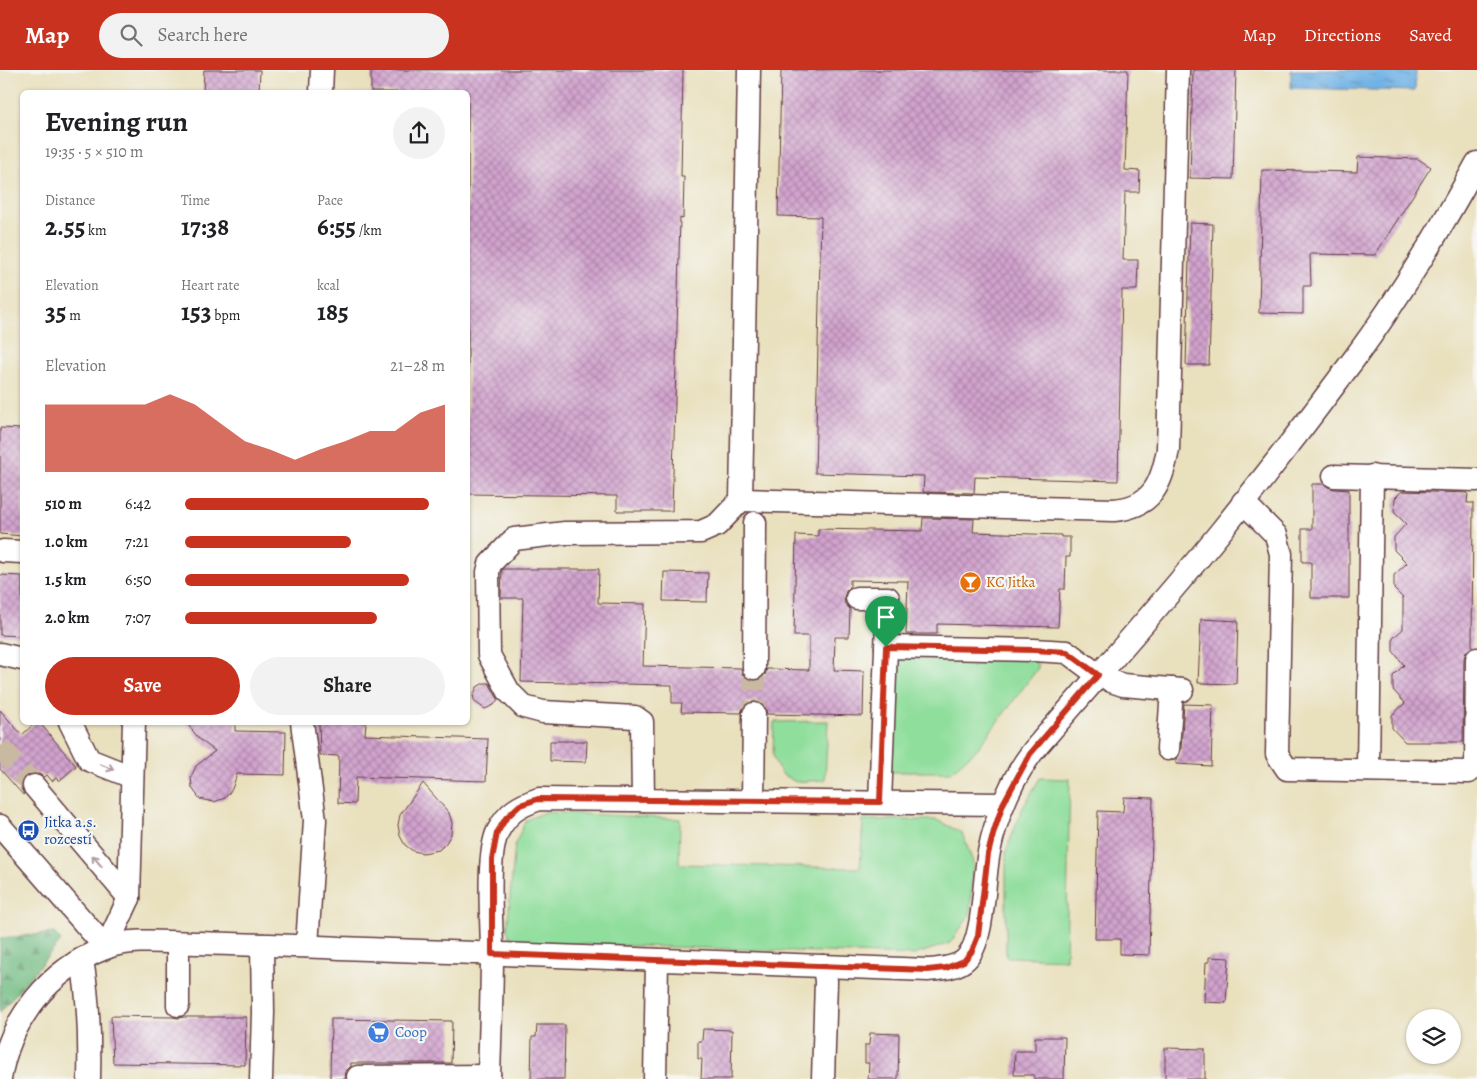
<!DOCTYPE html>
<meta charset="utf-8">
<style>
body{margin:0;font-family:Alegreya,serif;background:#f2f2f2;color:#202124;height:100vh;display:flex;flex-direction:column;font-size:19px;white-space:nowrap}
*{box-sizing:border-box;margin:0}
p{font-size:16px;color:#757577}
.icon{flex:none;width:28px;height:28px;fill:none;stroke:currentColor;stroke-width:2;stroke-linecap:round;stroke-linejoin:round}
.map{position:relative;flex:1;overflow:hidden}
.sheet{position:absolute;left:20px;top:20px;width:450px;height:635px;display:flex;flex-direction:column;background:#fff;border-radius:8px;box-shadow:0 1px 4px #0004}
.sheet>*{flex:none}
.fabs{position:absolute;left:1406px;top:939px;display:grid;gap:10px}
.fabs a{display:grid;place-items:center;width:55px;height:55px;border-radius:50%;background:#fff;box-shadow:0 1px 4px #0004;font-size:25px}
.pin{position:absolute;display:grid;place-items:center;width:42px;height:42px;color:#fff;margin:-51px -21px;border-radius:50% 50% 50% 0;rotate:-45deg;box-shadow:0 0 5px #0007}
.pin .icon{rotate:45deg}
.round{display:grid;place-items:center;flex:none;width:52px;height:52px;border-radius:26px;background:#f2f2f2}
.overview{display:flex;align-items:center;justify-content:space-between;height:85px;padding:0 25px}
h1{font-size:28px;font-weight:600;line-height:38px}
.figures{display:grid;grid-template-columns:repeat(3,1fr);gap:8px;height:85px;padding:5px 25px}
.figures div{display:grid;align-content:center}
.figures b{font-size:25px;font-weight:600}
.figures small{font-size:14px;font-weight:400}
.figures p{font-size:14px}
.chart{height:140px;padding:10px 25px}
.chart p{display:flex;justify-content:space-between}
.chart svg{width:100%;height:90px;margin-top:5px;fill:#c8321e;opacity:.7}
.action{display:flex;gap:10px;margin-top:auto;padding:10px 25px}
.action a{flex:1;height:58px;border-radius:30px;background:#c8321e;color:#fff;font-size:20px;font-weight:600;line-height:58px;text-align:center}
.action a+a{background:#f2f2f2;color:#202124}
ul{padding:0 25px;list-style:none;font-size:16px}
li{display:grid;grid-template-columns:80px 60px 1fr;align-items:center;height:38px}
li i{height:12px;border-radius:6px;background:#c8321e}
header{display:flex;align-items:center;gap:30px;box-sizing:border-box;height:70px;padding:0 25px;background:#c8321e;color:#fff}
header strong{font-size:24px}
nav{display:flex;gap:28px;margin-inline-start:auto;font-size:18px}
.search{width:350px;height:45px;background:#f2f2f2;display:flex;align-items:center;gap:12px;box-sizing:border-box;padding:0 18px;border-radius:28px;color:#757577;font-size:19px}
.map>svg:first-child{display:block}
</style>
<header>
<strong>Map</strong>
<div class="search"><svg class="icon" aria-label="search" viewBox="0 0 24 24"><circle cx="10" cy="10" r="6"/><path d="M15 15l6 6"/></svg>Search here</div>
<nav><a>Map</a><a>Directions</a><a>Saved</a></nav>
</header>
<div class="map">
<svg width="1477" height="1009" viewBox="0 0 1477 1009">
<defs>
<pattern id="forest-firs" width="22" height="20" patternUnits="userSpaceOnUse" patternTransform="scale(1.25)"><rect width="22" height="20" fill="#74bd84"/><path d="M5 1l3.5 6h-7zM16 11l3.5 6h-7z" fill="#61996c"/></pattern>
<pattern id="water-ripples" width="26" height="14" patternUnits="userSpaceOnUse" patternTransform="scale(1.25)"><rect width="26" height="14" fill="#70b2e5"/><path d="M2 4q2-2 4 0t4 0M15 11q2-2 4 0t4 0" fill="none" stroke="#5e90ba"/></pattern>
<pattern id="building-cross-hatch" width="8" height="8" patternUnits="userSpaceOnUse" patternTransform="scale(1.25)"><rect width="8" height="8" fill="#d1a3ce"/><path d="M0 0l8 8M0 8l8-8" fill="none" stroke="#ac84a7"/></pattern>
</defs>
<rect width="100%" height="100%" fill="#f6f6f2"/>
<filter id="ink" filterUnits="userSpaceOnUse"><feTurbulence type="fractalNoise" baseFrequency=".02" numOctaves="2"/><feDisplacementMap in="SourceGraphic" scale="10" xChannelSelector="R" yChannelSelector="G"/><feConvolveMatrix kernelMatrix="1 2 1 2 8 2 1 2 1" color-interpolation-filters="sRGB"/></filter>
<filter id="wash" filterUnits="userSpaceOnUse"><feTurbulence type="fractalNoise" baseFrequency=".0096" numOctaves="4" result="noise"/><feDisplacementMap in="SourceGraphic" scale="20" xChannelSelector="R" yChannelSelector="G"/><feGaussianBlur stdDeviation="1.12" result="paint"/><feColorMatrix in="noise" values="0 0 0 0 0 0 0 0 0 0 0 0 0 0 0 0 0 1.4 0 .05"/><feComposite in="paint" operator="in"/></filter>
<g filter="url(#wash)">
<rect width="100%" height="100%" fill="#e9e0bd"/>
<!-- forest -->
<path fill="url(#forest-firs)" stroke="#5f6e58" d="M54,863L61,871L0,942V868Z"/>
<!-- green -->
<g fill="#90de9c" stroke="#6d7e64">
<path d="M898,586L1033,590L1038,594V598L978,678L951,702H893L888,698L893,592Z"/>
<path d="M828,651L825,710L796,712L783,705L777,697L773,685L774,652Z"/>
<path d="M1040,708L1070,709L1066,889L1006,887V781L1021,741Z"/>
<path d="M545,742L680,749L679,794L860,798L863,750H937L962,763L973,792L970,845L950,873L914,885L518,872L510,867L507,860L515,774L526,750Z"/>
</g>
<!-- water -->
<path fill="url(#water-ripples)" stroke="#5d6888" d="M1291,0H1416L1415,21L1291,18Z"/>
<g id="blocks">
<!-- building -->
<g fill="url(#building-cross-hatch)">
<path d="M204,0H260L259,22H203Z"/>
<path d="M371,0H683L681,107H684L683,149L680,148L672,441H617V426L468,424V22H371Z"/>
<path d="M781,0H1128L1125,100L1140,101L1139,122H1125L1123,190H1138L1137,220H1122L1118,411L975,407L974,423L923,422L924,406L815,403L821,147L778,146Z"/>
<path d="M1193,0H1236L1233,109L1190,108Z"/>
<path d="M1358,87L1418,89L1431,97L1375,185L1310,184L1311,216H1303V244L1259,243L1262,100L1357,102Z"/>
<path d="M1190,153L1213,154L1209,295H1186Z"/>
<path d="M0,358L22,359V466L0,464Z"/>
<path d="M1312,414H1324L1328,417L1334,419L1349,420V528H1311V492H1302V459H1312Z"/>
<path d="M1402,421L1468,423L1467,433H1473L1472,577L1466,582L1464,589L1463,672H1405L1392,658V645L1405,633L1393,620V606L1404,595L1393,581V568L1403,559V528L1394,519V505L1407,493L1394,480V467L1406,454L1394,442L1395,428Z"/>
<path d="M923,448L974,449L973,462L1061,465V467H1070V487H1066L1065,519H1060L1058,557L937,554V564H906L908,511L850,510V517L846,521L844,528L845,534L850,539L849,567H835L834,600L864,601L863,646L767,644L765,637L760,633L755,631L747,633L743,638L741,643L681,642L682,633H672V615L521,612L523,528H501L502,500L504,499H599L598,533L645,534L643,596L741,598L742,604L747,609L754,611L761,609L765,605L767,599L809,600V566H794L796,465L818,466V459L922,461Z"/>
<path d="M664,502L708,503L707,532L663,531Z"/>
<path d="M0,505L22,506V566L0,565Z"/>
<path d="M1201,549L1238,551L1236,614L1198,613Z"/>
<path d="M484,613H489L498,629L494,635L485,639L475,632L473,626L477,617Z"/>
<path d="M1184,634L1213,635L1211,696L1176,694V689L1179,686L1181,680Z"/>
<path d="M0,640L22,665L36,652H39L76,696L59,711L56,708L52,711L47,705L44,707L39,704L32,703L26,706L22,712L21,719L24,724L23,725L0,699Z"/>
<path d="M186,652H235V661L286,662L285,705L237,704L232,719L225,728L214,732L200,729L192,718L191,707L196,696L215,681L199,669Z"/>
<path d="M319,652H366L365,665L488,669L486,711L356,707L355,734L338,733L339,686L320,685Z"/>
<path d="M550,671H587L586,692L550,691Z"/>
<path d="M423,713L449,743L452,753L451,764L446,773L439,780L423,783L413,781L405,775L400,766L398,755L400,745Z"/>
<path d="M1124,727L1153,728L1149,885L1120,884V869H1095L1098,741L1123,742Z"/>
<path d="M1209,887L1229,888L1226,933L1204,932L1206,892H1209Z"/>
<path d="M111,946L172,947L178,948L184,947H246L245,995L113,993Z"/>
<path d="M331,949L452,951L451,993H351V996L346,1001L345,1009H330Z"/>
<path d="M537,955H565L564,1009H531L532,967H536Z"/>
<path d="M703,959L732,960L731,1009H701L702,989H698V971H702Z"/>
<path d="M870,963L899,964L898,1009H868L869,993H865V975H869Z"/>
<path d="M1035,967H1065L1064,1009H1034V1005H1014L1015,981H1035Z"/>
<path d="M1165,978L1205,979V1009H1165Z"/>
</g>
</g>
</g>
<g filter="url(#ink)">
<use href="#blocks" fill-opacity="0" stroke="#623c41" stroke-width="1"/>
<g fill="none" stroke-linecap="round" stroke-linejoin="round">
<!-- minor-tunnel -->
<g stroke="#c9b9a0" stroke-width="22" stroke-dasharray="22 11" stroke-linecap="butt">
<path d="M754,598V644"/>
<path d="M0,677L34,716"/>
</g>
<defs>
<g id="minor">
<path d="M321,22L322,0"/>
<path d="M1334,406L1477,410"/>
<path d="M741,430L1114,440C1152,437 1162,414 1168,379L1178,0"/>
<path d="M1243,432L1276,465L1281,484L1277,684L1287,699L1469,702L1476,695L1477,589"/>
<path d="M3,481L22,482"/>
<path d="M857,528H888L880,732"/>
<path d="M886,577L1034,580L1067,582L1098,605"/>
<path d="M0,584L22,589"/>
<path d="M754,598L755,453"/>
<path d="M1101,601L1111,611L1123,615L1182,620"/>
<path d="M70,652L89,690L132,707"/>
<path d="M302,652L315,750L307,876"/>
<path d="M1168,679L1172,619"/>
<path d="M1368,700L1372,406"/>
<path d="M34,716L129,828"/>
<path d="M643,730L642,652L635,647L543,642L524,637L509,622L489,585L488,502L490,494L514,469L565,463L701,462L717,455L741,430L749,0"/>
<path d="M753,731L754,644"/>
<path d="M0,756L106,878L129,828L134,652"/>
<path d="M178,873V935"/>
<path d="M82,890C89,930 90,969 89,1009"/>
<path d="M358,1007L489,1006"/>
<path d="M0,1009C9,950 49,900 105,878C134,867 169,873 200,873C247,875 293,875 340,878C536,886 732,893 928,900C940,899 957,898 966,889C985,870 983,810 989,782C996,746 1014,702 1039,674C1100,603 1163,533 1222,460C1267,404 1311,347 1354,289C1400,227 1440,160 1477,93"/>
<path d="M261,1009L263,942L262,875"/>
<path d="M489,1009C490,967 492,925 492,883C492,853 486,786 498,761C508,742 519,736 539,729L1003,734"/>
<path d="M655,1009L657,890"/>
<path d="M823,1009L826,911L824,896"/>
</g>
</defs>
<!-- minor casing -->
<use href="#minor" stroke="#623c41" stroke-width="25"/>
<!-- minor -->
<use href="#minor" stroke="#fff" stroke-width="22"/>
</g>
<!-- one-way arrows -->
<defs><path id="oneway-shaft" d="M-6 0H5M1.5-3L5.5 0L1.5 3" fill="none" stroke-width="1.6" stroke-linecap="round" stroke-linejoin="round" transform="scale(1.25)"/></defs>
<g stroke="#ae9aa0">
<use href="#oneway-shaft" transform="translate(107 697) rotate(22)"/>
<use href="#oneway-shaft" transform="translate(97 791) rotate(-130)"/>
</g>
</g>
<g fill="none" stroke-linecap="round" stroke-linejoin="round" filter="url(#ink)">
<defs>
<path id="route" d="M886,577L1034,580L1067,582L1098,605L1030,684L1003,734L994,761L988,784L978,866L972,881L964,891L946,898L928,900L492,884V789L497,763L506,748L520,735L538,729L880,732Z"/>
</defs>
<!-- route casing -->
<use href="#route" stroke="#fff" stroke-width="10"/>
<!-- route -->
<use href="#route" stroke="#c8321e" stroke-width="6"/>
</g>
<!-- icons -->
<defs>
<symbol id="bar-disc" viewBox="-11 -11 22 22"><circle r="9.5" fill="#e8710a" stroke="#f6f6f2"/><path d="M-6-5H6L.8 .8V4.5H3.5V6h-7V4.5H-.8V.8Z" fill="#fff"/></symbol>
<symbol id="bus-disc" viewBox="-11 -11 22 22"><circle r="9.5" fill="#1a4fb4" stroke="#f6f6f2"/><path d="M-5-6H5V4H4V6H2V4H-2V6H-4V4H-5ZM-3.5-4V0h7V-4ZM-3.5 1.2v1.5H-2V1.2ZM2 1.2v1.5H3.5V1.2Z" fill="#fff"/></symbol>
<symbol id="supermarket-disc" viewBox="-11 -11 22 22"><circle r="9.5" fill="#3f7fe0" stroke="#f6f6f2"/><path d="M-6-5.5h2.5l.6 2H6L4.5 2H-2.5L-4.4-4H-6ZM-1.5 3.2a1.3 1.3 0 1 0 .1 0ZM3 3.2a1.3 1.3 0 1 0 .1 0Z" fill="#fff"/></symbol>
</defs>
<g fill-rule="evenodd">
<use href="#bar-disc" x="958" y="500" width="25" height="25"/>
<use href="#bus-disc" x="16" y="748" width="25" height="25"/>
<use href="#supermarket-disc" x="366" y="950" width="25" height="25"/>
</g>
<g text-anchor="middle" stroke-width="4.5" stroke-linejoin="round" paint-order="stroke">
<!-- food labels -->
<g font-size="15" fill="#c56008" stroke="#f6f6f2" text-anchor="start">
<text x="986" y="517">KC Jitka</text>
</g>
<!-- transit labels -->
<g font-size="15" fill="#164399" stroke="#f6f6f2" text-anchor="start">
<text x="44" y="757">Jitka a.s.<tspan x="44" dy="17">rozcestí</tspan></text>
</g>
<!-- shop labels -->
<g font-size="15" fill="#366cbe" stroke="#f6f6f2" text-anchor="start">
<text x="395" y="967">Coop</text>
</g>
</g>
</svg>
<div class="fabs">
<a><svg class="icon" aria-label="layers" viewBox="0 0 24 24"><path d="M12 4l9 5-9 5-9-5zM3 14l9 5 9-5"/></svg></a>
</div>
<div class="pin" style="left:886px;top:577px;background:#1e9e55"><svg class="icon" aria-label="arrive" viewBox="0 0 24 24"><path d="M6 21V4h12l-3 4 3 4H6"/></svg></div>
<section class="sheet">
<div class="overview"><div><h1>Evening run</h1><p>19:35 · 5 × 510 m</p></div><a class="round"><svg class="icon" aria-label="share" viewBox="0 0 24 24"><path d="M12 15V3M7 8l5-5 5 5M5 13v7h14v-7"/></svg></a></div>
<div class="figures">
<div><p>Distance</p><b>2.55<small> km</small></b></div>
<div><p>Time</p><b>17:38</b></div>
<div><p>Pace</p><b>6:55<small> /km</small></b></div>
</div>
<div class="figures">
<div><p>Elevation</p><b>35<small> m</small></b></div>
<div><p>Heart rate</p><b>153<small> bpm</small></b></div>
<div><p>kcal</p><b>185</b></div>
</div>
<div class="chart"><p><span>Elevation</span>21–28 m</p>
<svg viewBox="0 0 160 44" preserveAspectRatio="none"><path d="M0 44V11L10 11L20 11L30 11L40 11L50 6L60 11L70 20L80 29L90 33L100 38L110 33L120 29L130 24L140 24L150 15L160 11V44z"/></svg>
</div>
<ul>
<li><b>510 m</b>6:42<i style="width:94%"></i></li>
<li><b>1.0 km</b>7:21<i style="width:64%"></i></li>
<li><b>1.5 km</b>6:50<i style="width:86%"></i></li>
<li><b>2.0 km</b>7:07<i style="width:74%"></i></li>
</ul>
<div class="action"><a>Save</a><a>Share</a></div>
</section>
</div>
